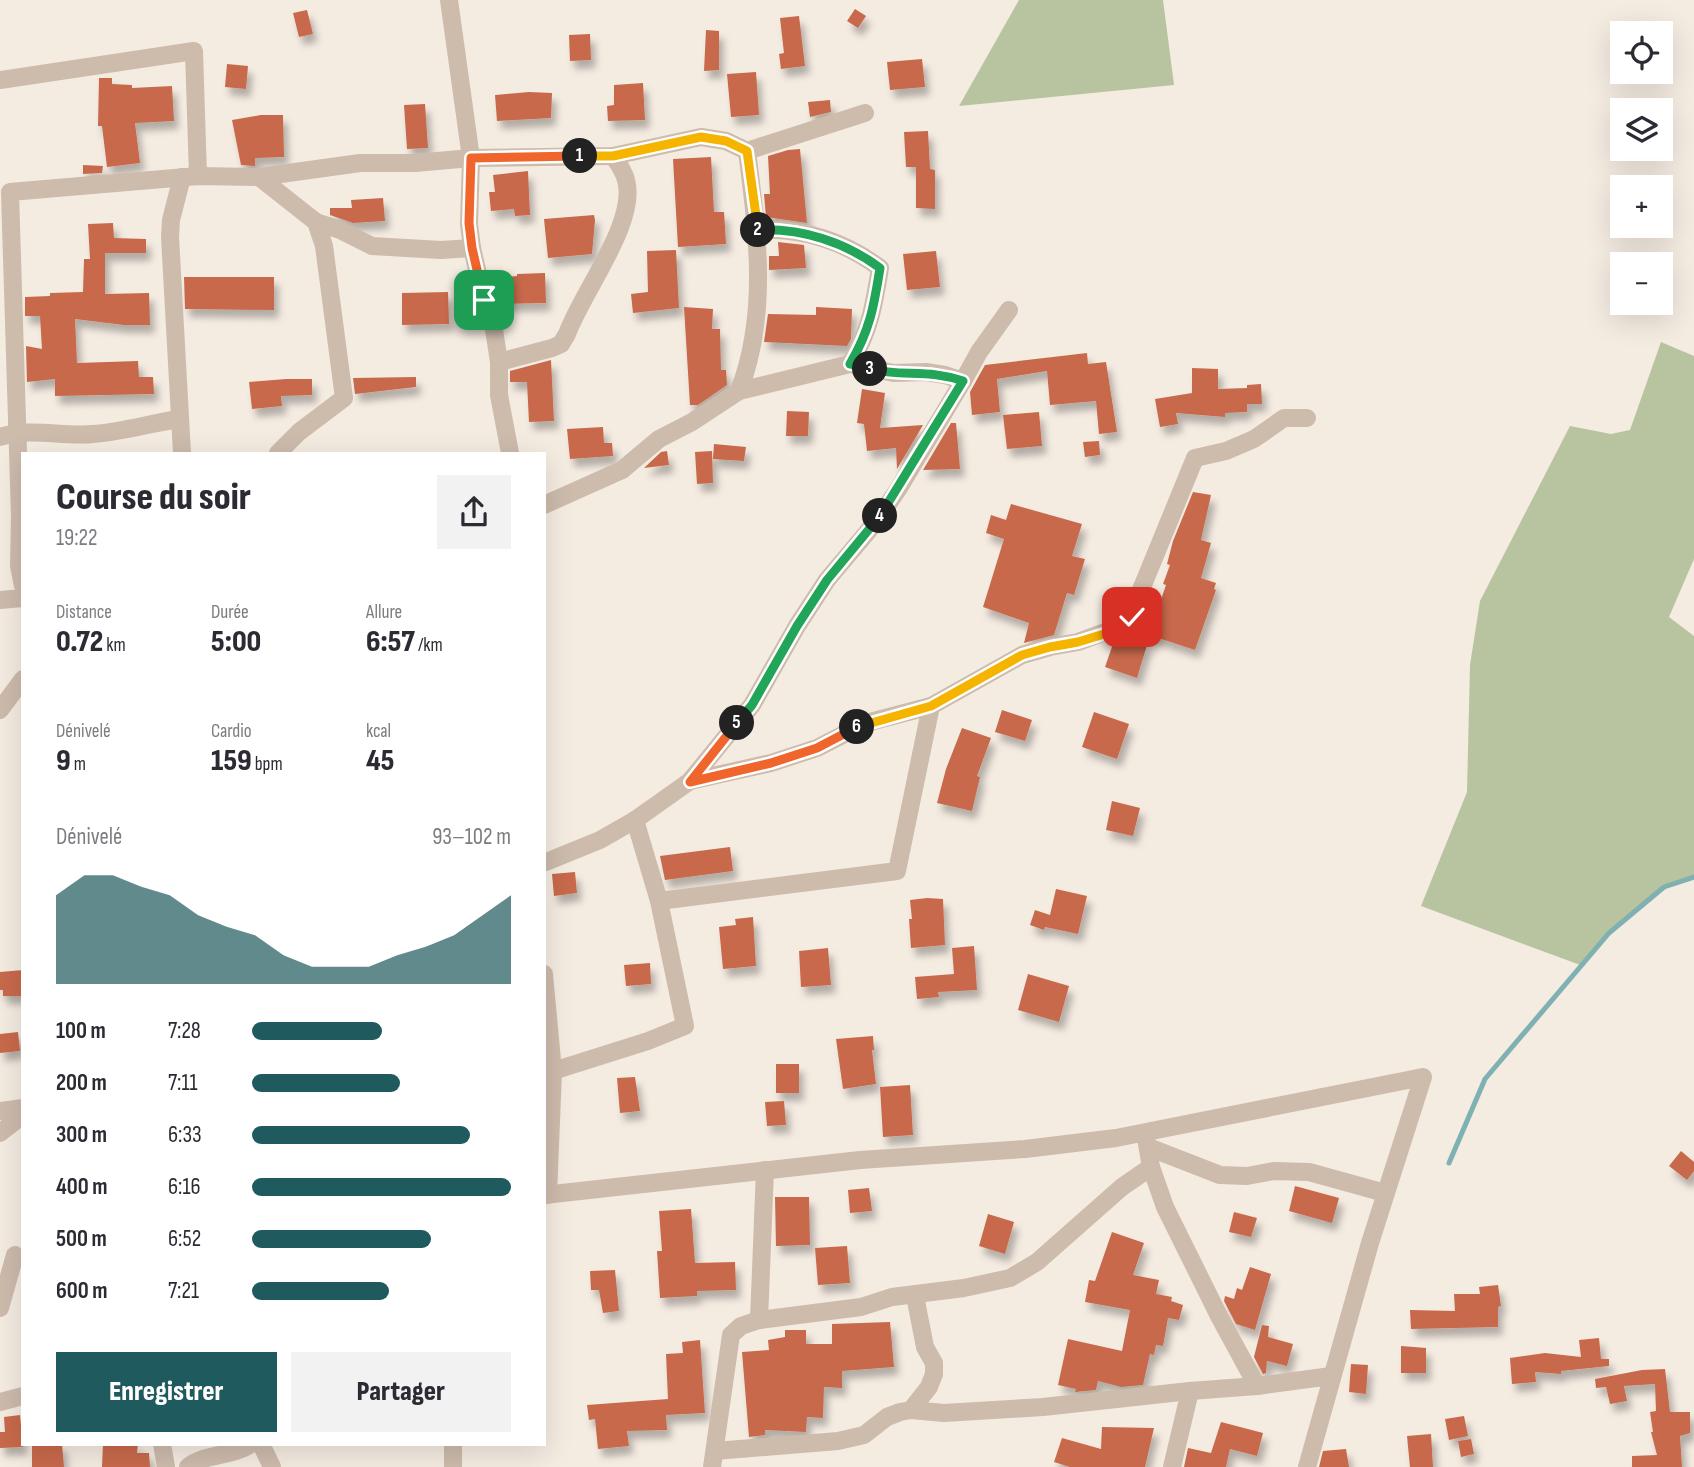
<!DOCTYPE html>
<html lang="fr">
<meta charset="utf-8">
<style>
body{margin:0;font-family:"Sofia Sans Condensed",sans-serif;background:#f2f2f3;color:#2b2b33;height:100vh;display:flex;flex-direction:column;font-size:26px;white-space:nowrap}
*{box-sizing:border-box;margin:0}
p{font-size:23px;color:#7c7c81}
.icon{flex:none;width:38px;height:38px;fill:none;stroke:currentColor;stroke-width:2;stroke-linecap:round;stroke-linejoin:round}
.map{position:relative;flex:1;overflow:hidden}
.panel{position:absolute;left:21px;top:452px;width:525px;height:994px;display:flex;flex-direction:column;background:#fff;border-radius:0px;box-shadow:0 7px 28px #0002}
.panel>*{flex:none}
.buttons{position:absolute;left:1610px;top:21px;display:grid;gap:14px}
.buttons a{display:grid;place-items:center;width:63px;height:63px;border-radius:0px;background:#fff;box-shadow:0 7px 28px #0002;font-size:35px}
.pin{position:absolute;display:grid;place-items:center;width:60px;height:60px;color:#fff;margin:-30px;border-radius:14px;box-shadow:0 4px 10px #0006}
.km{position:absolute;width:35px;height:35px;margin:-18px;border-radius:50%;background:#222;color:#fff;font-size:19px;line-height:35px;text-align:center}
.round{display:grid;place-items:center;flex:none;width:74px;height:74px;border-radius:0px;background:#f2f2f3}
.head{display:flex;align-items:center;justify-content:space-between;height:119px;padding:0 35px}
h1{font-size:38px;font-weight:800;line-height:52px}
.figures{display:grid;grid-template-columns:repeat(3,1fr);gap:10px;height:119px;padding:7px 35px}
.figures div{display:grid;align-content:center}
.figures b{font-size:30px;font-weight:800}
.figures small{font-size:19px;font-weight:400}
.figures p{font-size:19px}
.chart{height:196px;padding:14px 35px}
.chart p{display:flex;justify-content:space-between}
.chart svg{width:100%;height:126px;margin-top:7px;fill:#1f5a5e;opacity:.7}
.primary-button{display:flex;gap:14px;margin-top:auto;padding:14px 35px}
.primary-button a{flex:1;height:80px;border-radius:0px;background:#1f5a5e;color:#fff;font-size:28px;font-weight:800;line-height:80px;text-align:center}
.primary-button a+a{background:#f2f2f3;color:#2b2b33}
ul{padding:0 35px;list-style:none;font-size:23px}
li{display:grid;grid-template-columns:112px 84px 1fr;align-items:center;height:52px}
li i{height:18px;border-radius:9px;background:#1f5a5e}
.map>svg:first-child{display:block}
</style>
<div class="map">
<svg width="1694" height="1467" viewBox="0 0 1694 1467">
<defs>
<filter id="shadow"><feDropShadow dx="4.5" dy="8" stdDeviation="3.5" flood-color="#0004"/></filter>
</defs>
<rect width="100%" height="100%" fill="#f4ebe1"/>
<!-- green -->
<g fill="#b8c4a0">
<path d="M1019,0H1163L1174,85L959,106Z"/>
<path d="M1661,342L1694,356V559L1669,617L1694,636V877L1664,887L1609,933L1583,966L1421,906L1467,792L1470,665L1480,601L1570,426L1611,434L1630,430Z"/>
</g>
<g fill="none" stroke-linecap="round" stroke-linejoin="round">
<!-- stream -->
<path stroke="#7fb0b2" stroke-width="5" d="M1449,1163L1485,1079L1609,933L1664,887L1694,877"/>
</g>
<!-- building -->
<g fill="#c8694b" filter="url(#shadow)">
<path d="M855,9L866,16L858,28L847,21Z"/>
<path d="M307,10L313,34L299,37L293,13Z"/>
<path d="M799,16L805,66L781,69L779,54L784,53L780,18Z"/>
<path d="M706,30L719,31V70L704,71Z"/>
<path d="M590,34L591,60L570,61L569,35Z"/>
<path d="M922,59L925,87L890,90L887,62Z"/>
<path d="M227,64L248,66L246,89L225,87Z"/>
<path d="M756,72L759,115L731,117L727,74Z"/>
<path d="M99,78H112V84L132,85V88L172,86L174,121L135,123L140,163L107,167L102,126H98Z"/>
<path d="M643,83L645,120L608,121L607,106L614,105V85Z"/>
<path d="M529,92L552,93L551,118L497,121L495,95Z"/>
<path d="M830,100L831,112L810,117L808,102Z"/>
<path d="M425,104L428,148L407,149L404,105Z"/>
<path d="M261,115H283L284,157L255,158V166L241,165L232,120Z"/>
<path d="M928,131L930,169L935,170V209L916,208V167H906L904,132Z"/>
<path d="M800,149L807,223L766,217L764,194H770L768,156L788,150Z"/>
<path d="M711,157L714,212H724L726,244L678,247L673,159Z"/>
<path d="M83,165L103,166L102,173L83,174Z"/>
<path d="M528,171L530,215L515,216L514,209L491,211L489,192H495L493,175Z"/>
<path d="M383,198L385,221L353,223L330,215V208H352L351,200Z"/>
<path d="M594,215L595,220L592,254L548,258L544,219Z"/>
<path d="M113,223L114,238L146,239V253H105V294L149,293L150,325H124L75,319L77,363L138,361L139,377H153L154,394L55,396V379L27,382L26,346L42,349L40,316H25V297L50,296V293L83,292L84,259H90L88,224Z"/>
<path d="M778,242L804,245L806,268L769,270V256H779Z"/>
<path d="M676,250L679,308L633,313L631,294L648,292L647,251Z"/>
<path d="M936,251L940,287L907,290L903,254Z"/>
<path d="M545,273L546,303L498,304L495,278L517,276V274Z"/>
<path d="M184,277H274V310L185,309Z"/>
<path d="M448,292L449,324L402,325V293Z"/>
<path d="M684,307L713,309L712,329H720L721,370H726L727,385L698,405H690Z"/>
<path d="M816,307L852,309L851,339L847,346L764,342L768,314L816,315Z"/>
<path d="M1087,353L1088,364L1106,362L1117,432L1099,434L1096,401L1050,405L1047,371L997,379L1000,412L972,415L970,392L985,365Z"/>
<path d="M551,360L554,421L529,422L527,382H510V371Z"/>
<path d="M1192,368L1218,369V389L1247,388V385L1261,384L1262,404H1247V412L1225,413V417L1176,413L1178,424L1160,427L1155,399L1192,393Z"/>
<path d="M416,377V387L355,394L353,378Z"/>
<path d="M286,379H312V395L281,396L282,406L252,409L249,382Z"/>
<path d="M862,389L885,393L880,428L923,425L897,469L896,448L867,451L864,424L857,423Z"/>
<path d="M787,411L809,412L808,436H786Z"/>
<path d="M1039,412L1042,446L1007,449L1003,415Z"/>
<path d="M951,423H956L960,469L923,470Z"/>
<path d="M603,427L604,443H612L613,456L570,459L567,429Z"/>
<path d="M1099,441L1100,455L1085,457L1083,442Z"/>
<path d="M714,444L746,447L744,461L713,459Z"/>
<path d="M667,451L669,465L644,468L661,452Z"/>
<path d="M712,451L713,483L697,484L695,452Z"/>
<path d="M1193,492L1211,495L1201,540L1211,543L1201,578L1216,583L1214,589L1216,590L1195,650L1149,635L1166,585L1163,584L1170,565L1167,564L1173,541Z"/>
<path d="M1011,504L1082,524L1072,556L1085,559L1074,595L1067,593L1054,635L1024,643L1029,623L983,607L1004,539L986,533L991,515L1006,520Z"/>
<path d="M1123,637L1147,645L1137,678L1105,667L1114,641Z"/>
<path d="M1002,710L1032,720L1025,741L995,732Z"/>
<path d="M1094,712L1129,724L1117,759L1082,747Z"/>
<path d="M962,728L991,738L977,776L980,777L972,811L937,803L946,769Z"/>
<path d="M1112,801L1140,808L1133,836L1106,830Z"/>
<path d="M730,847L733,871L665,880L660,856Z"/>
<path d="M575,872L577,893L554,896L552,874Z"/>
<path d="M1056,889L1087,896L1078,934L1045,927L1044,930L1030,925L1035,910L1050,915Z"/>
<path d="M927,898L943,899L945,945L911,948L909,919H912L910,900Z"/>
<path d="M753,917L756,966L723,969L719,927L736,925L735,919Z"/>
<path d="M974,946L977,990L938,992L939,997L917,999L915,977L954,974L952,948Z"/>
<path d="M828,948L831,985L801,987L799,951Z"/>
<path d="M650,963L651,984L626,986L624,965Z"/>
<path d="M23,970V996H3V990H0V972Z"/>
<path d="M1028,974L1069,986L1059,1022L1018,1010Z"/>
<path d="M18,1032L20,1051L0,1053V1034Z"/>
<path d="M873,1036L874,1050H872L876,1084L843,1089L836,1039Z"/>
<rect x="776" y="1064" width="23" height="29"/>
<path d="M635,1077L640,1111L620,1113L617,1078Z"/>
<path d="M910,1085L913,1135L883,1137L880,1087Z"/>
<path d="M784,1101L786,1125L767,1126L765,1102Z"/>
<path d="M1681,1151L1694,1162V1171L1687,1180L1669,1166Z"/>
<path d="M1295,1186L1339,1198L1332,1223L1289,1211Z"/>
<path d="M869,1188L872,1211L850,1213L848,1190Z"/>
<path d="M775,1197H809L810,1245L776,1246Z"/>
<path d="M691,1209L695,1263L735,1262L736,1290L697,1291V1296L660,1298L657,1251H662L659,1211Z"/>
<path d="M1234,1212L1257,1218L1251,1237L1229,1232Z"/>
<path d="M988,1214L1014,1222L1005,1254L979,1246Z"/>
<path d="M1112,1232L1144,1243L1133,1275L1159,1280L1156,1294L1172,1297L1171,1301L1183,1305L1179,1320L1168,1318L1163,1346L1156,1345L1154,1355L1150,1354L1143,1385L1121,1387L1098,1381L1096,1390L1075,1392L1076,1389L1058,1385L1068,1339L1122,1351L1130,1310L1085,1302L1089,1280L1095,1281Z"/>
<path d="M847,1246L850,1283L818,1285L815,1248Z"/>
<path d="M1250,1267L1271,1274L1255,1330L1236,1324L1224,1301L1225,1296L1234,1299L1237,1288L1242,1290Z"/>
<path d="M615,1270L619,1311L603,1313L599,1290H591L590,1271Z"/>
<path d="M1498,1285L1501,1306L1498,1307V1327L1411,1329L1410,1310L1455,1311L1454,1294H1480L1479,1287Z"/>
<path d="M890,1322L894,1367L842,1371V1388L824,1387L823,1418L807,1417L806,1432L765,1430V1435L749,1437L742,1352L769,1350L768,1340L785,1337V1330H806V1344H832V1324Z"/>
<path d="M1262,1325L1269,1326L1268,1337L1293,1344L1287,1366L1267,1361L1266,1373L1263,1374L1254,1357Z"/>
<path d="M1599,1338L1601,1359H1609V1366L1561,1371V1374L1535,1372L1536,1382L1512,1384L1510,1358L1545,1353L1581,1357L1579,1340Z"/>
<path d="M700,1340L705,1413L666,1415L667,1430L627,1431L629,1446L598,1449L595,1419L589,1420L587,1405L668,1399L666,1354L683,1353L682,1342Z"/>
<path d="M1401,1346L1426,1348V1373H1401Z"/>
<path d="M1351,1364L1368,1365L1366,1394L1349,1392Z"/>
<path d="M1665,1369L1670,1412H1690V1433L1680,1436L1682,1467H1632V1456L1657,1455L1651,1432H1653L1650,1412L1656,1411L1655,1384L1624,1386L1627,1401L1610,1404L1606,1387L1596,1388L1595,1379L1642,1370Z"/>
<path d="M20,1415L23,1447L0,1448V1432H5L4,1417Z"/>
<path d="M1464,1416L1468,1436L1449,1440L1445,1419Z"/>
<path d="M1221,1422L1263,1433L1257,1456L1230,1449L1226,1467H1184L1188,1448L1211,1453Z"/>
<path d="M1102,1427L1154,1428L1145,1467H1070L1054,1462L1062,1438L1101,1449Z"/>
<path d="M1431,1434L1433,1467H1410L1407,1436Z"/>
<path d="M1471,1439L1474,1454L1461,1457L1458,1441Z"/>
<path d="M32,1444H62L64,1467H32Z"/>
<path d="M103,1444H138L137,1453H149L150,1467H102Z"/>
<path d="M1346,1449L1349,1467H1319L1323,1451Z"/>
</g>
<g fill="none" stroke-linecap="round" stroke-linejoin="round">
<!-- minor -->
<g stroke="#cdbbac" stroke-width="18">
<path d="M449,0L471,158L469,224L472,248L484,300L493,323L499,362V395L510,453"/>
<path d="M0,80L194,51L198,176"/>
<path d="M182,177L171,220L170,237L182,453"/>
<path d="M259,177L316,222L324,246L344,398L299,432L278,453"/>
<path d="M316,222L340,230L372,246L441,250L472,248"/>
<path d="M757,230C802,228 844,241 880,268C874,305 870,331 850,364"/>
<path d="M499,362L552,348L561,344L567,334C582,292 638,222 626,180C624,171 618,163 613,156"/>
<path d="M963,381L979,352L1009,310"/>
<path d="M739,391C769,313 757,231 747,151"/>
<path d="M0,437C30,427 62,437 93,434C122,432 151,423 180,419"/>
<path d="M544,505L622,470L659,439L692,422L739,391L850,364L894,373L926,372L945,375L963,381L899,488L875,523L827,580L797,626L752,705L690,781"/>
<path d="M23,586L19,566L20,517L10,192L198,176L259,177L360,163H415L471,158L613,156L701,137L726,141L747,151L865,113"/>
<path d="M0,600L23,598"/>
<path d="M0,710L23,679"/>
<path d="M546,862L600,840L635,820L690,781L771,763L817,748L866,723L931,706L1022,655L1050,647L1078,642L1127,624L1195,458L1226,451L1254,439L1284,418H1307"/>
<path d="M659,901L897,871L931,706"/>
<path d="M544,974L553,1071L548,1195"/>
<path d="M553,1071L648,1041L685,1026L659,901L635,820"/>
<path d="M0,1111L23,1108"/>
<path d="M0,1133L23,1115"/>
<path d="M1145,1133L1151,1167L1165,1207L1220,1318L1257,1386"/>
<path d="M1148,1147L1220,1175L1247,1176L1274,1171L1309,1172L1385,1193"/>
<path d="M544,1195L860,1160L1025,1149L1116,1138L1423,1077L1370,1243L1307,1467"/>
<path d="M0,1308L15,1255"/>
<path d="M759,1320L765,1170"/>
<path d="M0,1402L23,1396"/>
<path d="M911,1410L929,1387L934,1374V1363L925,1347L915,1296"/>
<path d="M162,1444L166,1467"/>
<path d="M261,1444L272,1467"/>
<path d="M453,1444V1467"/>
<path d="M715,1451L838,1441L864,1435L887,1417L900,1412L911,1410L944,1413L1043,1407L1190,1391L1257,1386L1331,1376"/>
<path d="M188,1467C205,1453 232,1457 251,1444"/>
<path d="M712,1467L731,1335L741,1326L759,1320L861,1307L892,1297L964,1288L1010,1278L1037,1262L1122,1187L1151,1167"/>
<path d="M1172,1467L1190,1391"/>
</g>
</g>
<g fill="none" stroke-linecap="round" stroke-linejoin="round">
<defs>
<path id="split-1" d="M484,300L472,248L469,223L471,158L580,156"/>
<path id="split-2" d="M580,156H613L701,137L726,141L747,151L758,230"/>
<path id="split-3" d="M758,230C802,228 845,242 880,268C874,306 870,330 850,364L870,369"/>
<path id="split-4" d="M870,369C903,377 929,369 963,381L880,516"/>
<path id="split-5" d="M737,723L752,705L797,626L827,580L880,516"/>
<path id="split-6" d="M737,723L690,782L771,763L817,748L857,727"/>
<path id="split-7" d="M857,727L931,706L1022,655L1050,647L1078,642L1104,634L1127,624L1132,617"/>
</defs>
<!-- split-1 casing -->
<use href="#split-1" stroke="#fff" stroke-width="14"/>
<!-- split-2 casing -->
<use href="#split-2" stroke="#fff" stroke-width="14"/>
<!-- split-3 casing -->
<use href="#split-3" stroke="#fff" stroke-width="14"/>
<!-- split-4 casing -->
<use href="#split-4" stroke="#fff" stroke-width="14"/>
<!-- split-5 casing -->
<use href="#split-5" stroke="#fff" stroke-width="14"/>
<!-- split-6 casing -->
<use href="#split-6" stroke="#fff" stroke-width="14"/>
<!-- split-7 casing -->
<use href="#split-7" stroke="#fff" stroke-width="14"/>
<!-- split-1 -->
<use href="#split-1" stroke="#f0652b" stroke-width="9"/>
<!-- split-2 -->
<use href="#split-2" stroke="#f5b400" stroke-width="9"/>
<!-- split-3 -->
<use href="#split-3" stroke="#22a559" stroke-width="9"/>
<!-- split-4 -->
<use href="#split-4" stroke="#22a559" stroke-width="9"/>
<!-- split-5 -->
<use href="#split-5" stroke="#22a559" stroke-width="9"/>
<!-- split-6 -->
<use href="#split-6" stroke="#f0652b" stroke-width="9"/>
<!-- split-7 -->
<use href="#split-7" stroke="#f5b400" stroke-width="9"/>
</g>
</svg>
<div class="buttons">
<a><svg class="icon" aria-label="locate" viewBox="0 0 24 24"><circle cx="12" cy="12" r="6"/><path d="M12 2v4M12 18v4M2 12h4M18 12h4"/></svg></a>
<a><svg class="icon" aria-label="layers" viewBox="0 0 24 24"><path d="M12 4l9 5-9 5-9-5zM3 14l9 5 9-5"/></svg></a>
<a>+</a>
<a>−</a>
</div>
<div class="pin" style="left:484px;top:300px;background:#1e9e55"><svg class="icon" aria-label="arrive" viewBox="0 0 24 24"><path d="M6 21V4h12l-3 4 3 4H6"/></svg></div>
<div class="pin" style="left:1132px;top:617px;background:#d93025"><svg class="icon" aria-label="check" viewBox="0 0 24 24"><path d="M5 12l5 5 9-10"/></svg></div>
<b class="km" style="left:580px;top:156px">1</b>
<b class="km" style="left:758px;top:230px">2</b>
<b class="km" style="left:870px;top:369px">3</b>
<b class="km" style="left:880px;top:516px">4</b>
<b class="km" style="left:737px;top:723px">5</b>
<b class="km" style="left:857px;top:727px">6</b>
<section class="panel">
<div class="head"><div><h1>Course du soir</h1><p>19:22</p></div><a class="round"><svg class="icon" aria-label="share" viewBox="0 0 24 24"><path d="M12 15V3M7 8l5-5 5 5M5 13v7h14v-7"/></svg></a></div>
<div class="figures">
<div><p>Distance</p><b>0.72<small> km</small></b></div>
<div><p>Durée</p><b>5:00</b></div>
<div><p>Allure</p><b>6:57<small> /km</small></b></div>
</div>
<div class="figures">
<div><p>Dénivelé</p><b>9<small> m</small></b></div>
<div><p>Cardio</p><b>159<small> bpm</small></b></div>
<div><p>kcal</p><b>45</b></div>
</div>
<div class="chart"><p><span>Dénivelé</span>93–102 m</p>
<svg viewBox="0 0 160 44" preserveAspectRatio="none"><path d="M0 44V13L10 6L20 6L30 10L40 13L50 20L60 24L70 27L80 34L90 38L100 38L110 38L120 34L130 31L140 27L150 20L160 13V44z"/></svg>
</div>
<ul>
<li><b>100 m</b>7:28<i style="width:50%"></i></li>
<li><b>200 m</b>7:11<i style="width:57%"></i></li>
<li><b>300 m</b>6:33<i style="width:84%"></i></li>
<li><b>400 m</b>6:16<i style="width:100%"></i></li>
<li><b>500 m</b>6:52<i style="width:69%"></i></li>
<li><b>600 m</b>7:21<i style="width:53%"></i></li>
</ul>
<div class="primary-button"><a>Enregistrer</a><a>Partager</a></div>
</section>
</div>
